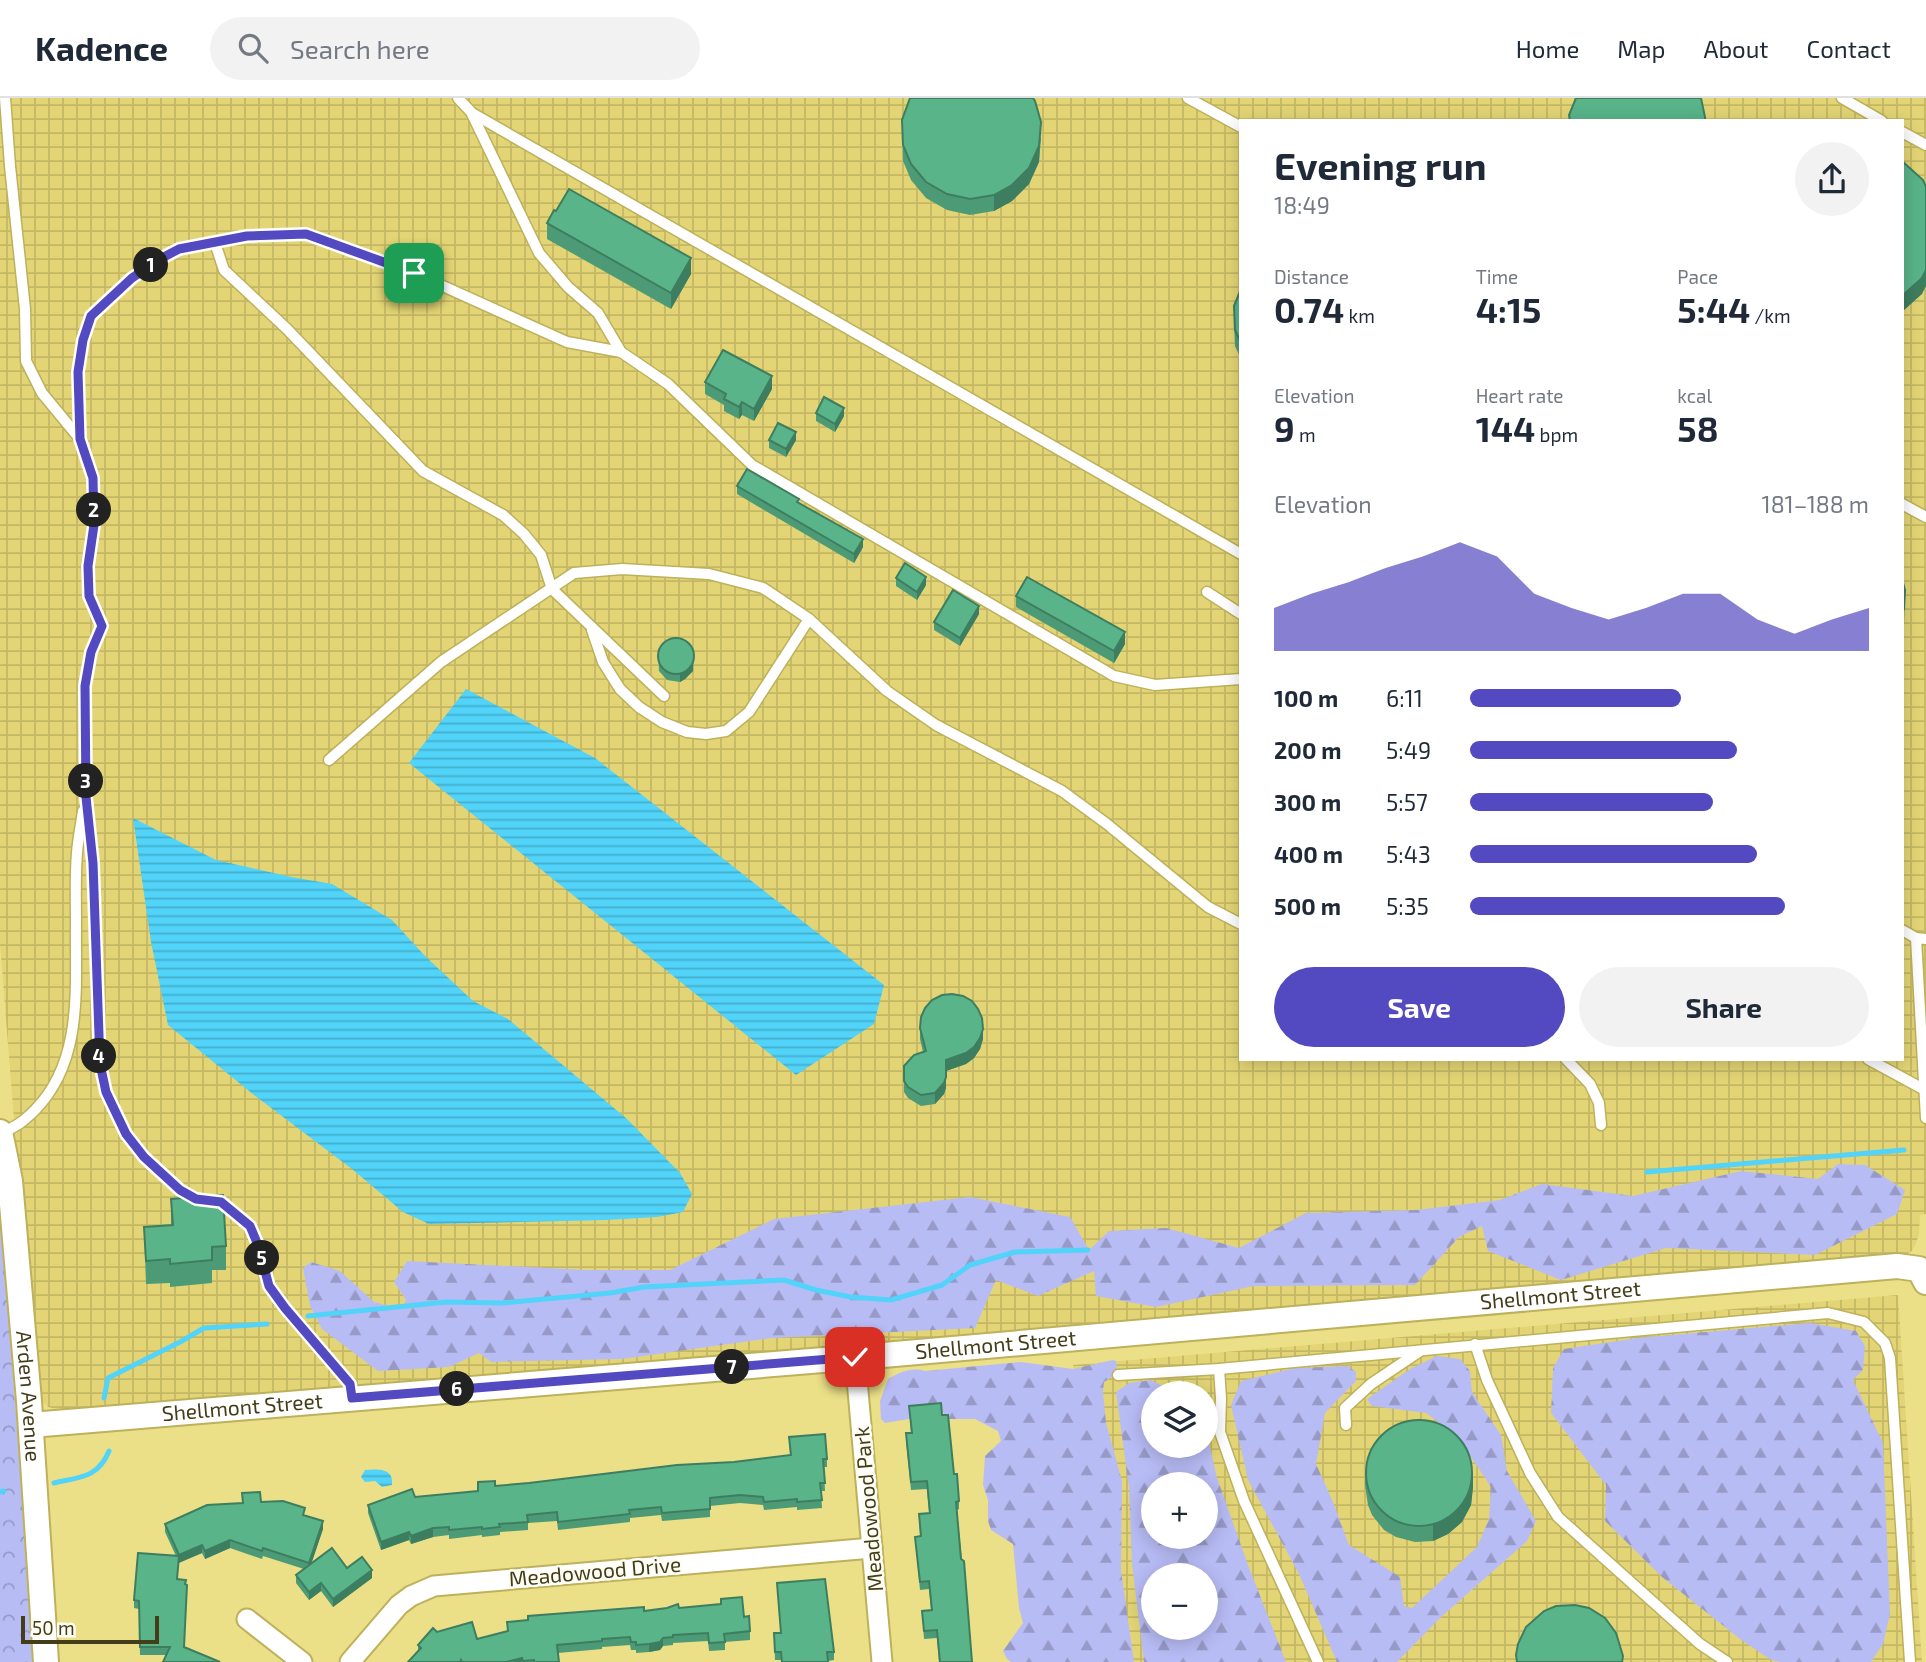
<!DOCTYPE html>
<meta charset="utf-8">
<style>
body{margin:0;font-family:"Exo 2",sans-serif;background:#f2f2f3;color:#1f2937;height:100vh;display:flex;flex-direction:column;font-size:26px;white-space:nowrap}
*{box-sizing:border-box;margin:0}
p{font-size:23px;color:#747a83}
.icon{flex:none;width:38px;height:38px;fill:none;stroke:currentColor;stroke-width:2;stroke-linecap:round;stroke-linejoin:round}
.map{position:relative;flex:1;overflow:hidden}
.sheet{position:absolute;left:1239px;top:21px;width:665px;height:942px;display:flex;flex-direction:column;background:#fff;border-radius:0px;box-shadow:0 4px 18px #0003}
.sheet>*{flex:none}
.tools{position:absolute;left:1141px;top:1283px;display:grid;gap:14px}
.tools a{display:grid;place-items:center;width:77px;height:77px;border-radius:50%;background:#fff;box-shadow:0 4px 18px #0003;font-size:35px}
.scale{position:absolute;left:21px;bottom:18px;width:138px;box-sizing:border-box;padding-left:7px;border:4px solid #433e19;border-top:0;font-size:19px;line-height:24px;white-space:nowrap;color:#433e19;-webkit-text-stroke:5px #fffef5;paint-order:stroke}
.pin{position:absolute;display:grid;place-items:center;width:60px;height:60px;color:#fff;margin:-30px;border-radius:14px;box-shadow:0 4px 10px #0006}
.km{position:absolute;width:35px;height:35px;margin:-18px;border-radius:50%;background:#222;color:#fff;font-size:19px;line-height:35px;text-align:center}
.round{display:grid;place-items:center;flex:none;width:74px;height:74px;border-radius:37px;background:#f2f2f3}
.overview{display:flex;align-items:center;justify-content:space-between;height:119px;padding:0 35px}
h1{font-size:38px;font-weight:700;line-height:52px}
.metrics{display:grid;grid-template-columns:repeat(3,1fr);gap:10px;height:119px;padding:7px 35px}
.metrics div{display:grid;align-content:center}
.metrics b{font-size:35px;font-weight:700}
.metrics small{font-size:19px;font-weight:400}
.metrics p{font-size:19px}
.chart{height:196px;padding:14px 35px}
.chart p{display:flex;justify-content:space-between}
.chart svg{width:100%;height:126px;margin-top:7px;fill:#5349c0;opacity:.7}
.button{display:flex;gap:14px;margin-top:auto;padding:14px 35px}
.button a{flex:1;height:80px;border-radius:42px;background:#5349c0;color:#fff;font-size:28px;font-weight:700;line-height:80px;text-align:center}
.button a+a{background:#f2f2f3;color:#1f2937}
ul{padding:0 35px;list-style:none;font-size:23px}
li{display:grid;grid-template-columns:112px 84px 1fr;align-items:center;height:52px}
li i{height:18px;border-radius:9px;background:#5349c0}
header{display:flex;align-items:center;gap:42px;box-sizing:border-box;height:98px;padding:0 35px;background:#fff;border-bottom:2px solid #e0e1e3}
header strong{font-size:33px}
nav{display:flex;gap:38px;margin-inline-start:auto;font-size:24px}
.search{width:490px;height:63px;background:#f2f2f3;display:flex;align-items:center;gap:18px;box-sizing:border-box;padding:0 24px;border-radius:38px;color:#747a83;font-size:26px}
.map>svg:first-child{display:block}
</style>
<header>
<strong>Kadence</strong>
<div class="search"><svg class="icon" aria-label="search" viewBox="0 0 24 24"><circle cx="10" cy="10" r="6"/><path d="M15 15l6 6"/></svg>Search here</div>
<nav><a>Home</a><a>Map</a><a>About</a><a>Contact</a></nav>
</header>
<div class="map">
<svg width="1926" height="1564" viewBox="0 0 1926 1564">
<defs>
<pattern id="industrial-grid" width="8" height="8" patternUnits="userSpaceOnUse" patternTransform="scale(1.75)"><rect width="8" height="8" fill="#e3d575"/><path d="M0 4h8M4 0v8" fill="none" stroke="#c4b865"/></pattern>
<pattern id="forest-firs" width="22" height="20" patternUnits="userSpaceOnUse" patternTransform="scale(1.75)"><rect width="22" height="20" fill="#b8bcf5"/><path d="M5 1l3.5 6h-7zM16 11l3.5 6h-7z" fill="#979ac6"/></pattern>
<pattern id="park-crowns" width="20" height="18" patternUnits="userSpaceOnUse" patternTransform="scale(1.75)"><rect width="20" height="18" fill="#b8bcf5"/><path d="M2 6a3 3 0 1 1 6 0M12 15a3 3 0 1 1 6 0" fill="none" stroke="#979ac6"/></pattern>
<pattern id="water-rules" width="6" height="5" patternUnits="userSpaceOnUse" patternTransform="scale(1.75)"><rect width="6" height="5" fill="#51d3fa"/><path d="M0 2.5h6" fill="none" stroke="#45adca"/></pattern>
</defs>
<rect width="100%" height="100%" fill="#ebdf88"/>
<!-- industrial -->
<g fill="url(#industrial-grid)" fill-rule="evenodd">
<path d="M0,0H1926V1116L1920,1117L1919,1135L1916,1146L1912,1153L1905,1157L871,1247L64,1313L48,1309L41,1302L35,1288L0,845ZM1241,23H1902V961H1241Z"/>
<path d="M1898,1197L1922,1564H1099L1073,1267ZM1153,1295H1206V1348H1153ZM1153,1386H1206V1438H1153ZM1153,1477H1206V1530H1153Z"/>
</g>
<!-- forest -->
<g fill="url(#forest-firs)" fill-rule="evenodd">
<path d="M1838,1066L1865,1067L1905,1092L1897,1116L1815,1157L1666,1150L1561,1182L1488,1153L1482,1128L1459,1139L1415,1187L1254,1188L1156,1209L1096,1198L1094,1173L1038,1198L996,1182L975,1230L772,1240L622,1261L491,1264L479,1255L449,1269L378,1273L322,1231L310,1208L303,1170L311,1164L340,1173L374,1204L402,1211L406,1202L394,1184L407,1163L586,1172H670L774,1121L970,1099L1070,1119L1089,1152L1109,1133L1166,1130L1239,1150L1306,1115L1416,1112L1500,1102L1542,1086L1633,1098L1741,1073L1818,1081Z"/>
<path d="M1810,1225L1856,1233L1865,1248L1863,1272L1853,1282L1883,1345L1890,1516L1883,1546L1871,1564H1781L1771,1562L1740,1541L1662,1479L1605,1423L1606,1387L1551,1315L1553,1270L1564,1251L1637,1240Z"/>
<path d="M1437,1258L1460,1261L1470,1273L1472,1294L1501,1337L1507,1373L1536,1423L1527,1443L1440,1520L1397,1564H1337L1299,1476L1248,1382L1231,1307L1241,1283L1295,1270L1348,1268L1356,1274V1283L1325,1315L1316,1366L1333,1404L1349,1447L1400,1479L1404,1508L1412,1510L1477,1449L1489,1421L1491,1389L1457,1338L1426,1315L1372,1308L1367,1301L1410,1271Z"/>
<path d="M1113,1262L1116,1263C1119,1274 1113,1279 1104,1284L1103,1293L1106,1325L1122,1383L1121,1473L1134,1564H1011L1007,1561L1003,1553L1023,1525L1019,1510L1013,1446L991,1432L988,1423V1402L983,1387L985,1358L1001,1343L998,1333L975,1321H949L935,1306L915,1320L885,1325L881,1321L880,1303L888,1281C901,1274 911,1269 925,1273L1021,1264L1073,1271Z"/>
<path d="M1151,1282L1176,1295H1153V1348H1206V1332L1217,1380L1248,1467L1286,1564H1144L1132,1466L1129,1390L1116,1294L1129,1285ZM1206,1386V1438H1153V1386ZM1206,1477V1530H1153V1477Z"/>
</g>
<!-- park -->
<path fill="url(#park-crowns)" d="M0,1097L34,1564H0Z"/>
<!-- water -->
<g fill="url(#water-rules)">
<path d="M466,591L595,660L884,887L874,926L796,977L409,665Z"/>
<path d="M133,720L216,762L291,779L332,786L392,822L425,858L473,903L508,921L627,1021L680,1075L692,1096L683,1114L657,1119L606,1122L429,1126L403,1114L352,1071L254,997L168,927L151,844Z"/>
<path d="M365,1372C378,1371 394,1370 392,1387L382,1389L375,1383L365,1384L361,1379Z"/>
</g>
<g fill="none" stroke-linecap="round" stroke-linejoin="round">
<!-- stream -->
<g stroke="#51d3fa" stroke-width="5">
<path d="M1647,1074L1904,1052"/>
<path d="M308,1218L446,1204L503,1205L610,1195L644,1189L784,1182L816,1192L851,1199L891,1202L942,1187L970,1167L1015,1154L1088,1152"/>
<path d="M104,1300L108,1280L180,1244L204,1230L267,1226"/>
<path d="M54,1385C80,1379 98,1380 109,1353"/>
<path d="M0,1394L4,1393"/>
</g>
<defs>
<g id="service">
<path d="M5,0L10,68L25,211L26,263L42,295L80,341"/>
<path d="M458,0L472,15L1241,456"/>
<path d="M1188,0L1241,29"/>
<path d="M1842,0L1882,23"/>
<path d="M472,16L539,155L568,189L598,215L621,254"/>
<path d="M1902,34L1926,47"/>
<path d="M215,145L224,172L287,231L423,373L503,417L524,436L541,457L552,491L664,598"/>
<path d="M1902,406L1926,419"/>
<path d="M1207,494L1241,516"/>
<path d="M592,532L603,564L620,591L639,609L662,624L687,634L706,636L726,633L749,614L809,521"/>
<path d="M329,662L441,564L574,475L622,471L709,476L763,490L809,521L887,593L936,627L1062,693L1107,726L1208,809L1241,826"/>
<path d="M1902,832L1916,840"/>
<path d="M1926,841L1916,840L1926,1020"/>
<path d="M1566,961L1590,986L1599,1005L1601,1027"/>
<path d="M1868,961L1925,992"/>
<path d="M0,1035C15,1030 24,1023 35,1012C84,962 75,889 76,825C76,802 75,778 77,755C78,741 81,727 83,713"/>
<path d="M1475,1246L1487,1282L1530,1375L1558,1419L1700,1546L1727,1564"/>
<path d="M1219,1271L1221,1300L1220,1334L1244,1403L1318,1564"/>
<path d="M1118,1277L1219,1271L1828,1215L1864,1224L1885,1245L1890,1260L1910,1564"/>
<path d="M352,1300L350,1286L285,1211L269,1188L258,1147L250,1128L221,1104L196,1101L180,1092L144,1059L126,1036L106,994L100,966L93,765L86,699L85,588L91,554L102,528L89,498L87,468L94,427L93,380L80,341L78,274L83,242L91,218L132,180L160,161L179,151L247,138L306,136L414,175L567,244L621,254L668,286L752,367L1114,578L1155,587L1241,581"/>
<path d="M1346,1327L1345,1310L1371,1286L1420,1253"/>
</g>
<g id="minor">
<path d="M855,1259L882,1564"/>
<path d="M247,1521L302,1564"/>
<path d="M350,1564L399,1507L411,1498L434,1488L872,1450"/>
</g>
<g id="tertiary">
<path id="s1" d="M0,1034L10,1083L29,1303L46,1564"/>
<path id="s2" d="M31,1327L872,1258L1897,1168L1919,1171L1926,1184"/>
</g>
</defs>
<!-- service casing -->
<use href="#service" stroke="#bdb15b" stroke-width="13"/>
<!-- minor casing -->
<use href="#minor" stroke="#bdb15b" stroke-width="23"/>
<!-- tertiary casing -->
<use href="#tertiary" stroke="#bdb15b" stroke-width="28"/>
<!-- service -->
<use href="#service" stroke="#fff" stroke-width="10"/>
<!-- minor -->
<use href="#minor" stroke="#fff" stroke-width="19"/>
<!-- tertiary -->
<use href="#tertiary" stroke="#fff" stroke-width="24"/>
</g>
<!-- wall -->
<g fill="#4d9b76">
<path d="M902,22L1041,40L1039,64L1029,86L1012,103L994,113L970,117L947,112L926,100L911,82L903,63Z"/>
<path d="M547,125L691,176L671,211L547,141Z"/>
<path d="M1241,191V261L1235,248L1234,224V208Z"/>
<path d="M705,284L772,291L754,323L742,317L739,321L724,313V307L705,296Z"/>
<path d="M816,315L844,318L835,334L816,323Z"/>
<path d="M769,342H796L786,359L769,350Z"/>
<path d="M737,388L799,404L863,449L854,465L737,396Z"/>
<path d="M896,480L926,487L917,502L896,488Z"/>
<path d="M1016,498L1125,546L1114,565L1016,509Z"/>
<path d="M979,516L960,548L934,532V524Z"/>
<path d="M658,552L693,573L685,581L680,584L667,582L659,573Z"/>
<path d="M920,930L983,941L980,951L974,960L966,966L946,973V990L944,996L935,1006L921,1008L908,1000L904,994V968L923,954L920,941Z"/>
<path d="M171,1101L226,1148V1172H212V1185L170,1189V1185L146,1186L144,1129L171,1127Z"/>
<path d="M909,1308L942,1317L959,1403V1411L957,1412L972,1564H939L937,1540L924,1541L922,1513L931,1512L929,1491L920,1492L915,1439L920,1438L919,1416L929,1415L927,1391L911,1392L906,1343V1335H911Z"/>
<path d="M789,1339L827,1361V1369H824L825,1393H821L822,1410L797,1412V1409L764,1412L763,1407L740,1405L710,1408V1419L662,1423L661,1417L630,1420V1424L558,1432L557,1423L528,1425V1432L500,1434V1437L482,1439V1437L449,1441V1437L433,1439L411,1446L409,1442L381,1452L368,1415V1407L415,1399L478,1393V1384L495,1388L734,1364L790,1357Z"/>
<path d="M1365,1372L1473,1389L1471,1407L1462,1424L1448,1436L1433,1443L1415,1444L1396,1439L1384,1432L1372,1417L1368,1407L1365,1388Z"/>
<path d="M261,1404L305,1418L323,1431L311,1465L347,1470L372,1480L333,1509L321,1493L309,1502L296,1485V1477L304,1471L263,1458L262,1461L230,1450L205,1461L202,1455L179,1464L177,1481L185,1549L166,1557H140L139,1511L134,1510V1502L176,1458L165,1434V1426Z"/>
<path d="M777,1485L834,1554V1562L828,1563V1564H781V1562H775L774,1535H781Z"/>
<path d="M679,1510L744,1519L750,1533V1542L725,1544V1552L709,1553L708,1543L673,1545V1547L663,1548L660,1552L649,1554L636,1555V1552H631L630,1547L602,1549V1551L558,1555L559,1564H408L418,1553V1547L437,1534L477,1541L507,1533V1524Z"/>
</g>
<!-- shaded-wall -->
<g fill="#3e7e60">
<path d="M1041,24L1039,64L1029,86L1012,103L994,113V97Z"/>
<path d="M691,160V176L671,211V195Z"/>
<path d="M1926,172V188L1922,196L1902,214V198Z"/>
<path d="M772,278V291L754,323V311Z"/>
<path d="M742,304V317L739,321V309Z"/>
<path d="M844,310V318L835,334V326Z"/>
<path d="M796,334V342L786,359V351Z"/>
<path d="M863,441V449L854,465V456Z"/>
<path d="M926,479V487L917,502V494Z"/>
<path d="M1905,492L1904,527L1902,530V514Z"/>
<path d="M979,508V516L960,548V540Z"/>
<path d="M1125,534V546L1114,565V553Z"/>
<path d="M694,553L693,573L685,581L680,584V576Z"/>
<path d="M983,931V941L980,951L974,960L966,966L946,973V962Z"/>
<path d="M946,979V990L944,996L935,1006V995Z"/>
<path d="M1473,1373V1389L1471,1407L1462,1424L1448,1436L1433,1443V1427Z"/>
<path d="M323,1423V1431L309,1473V1465Z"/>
<path d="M433,1430V1439L411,1446V1438Z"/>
<path d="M409,1434V1442L381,1452V1444Z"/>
<path d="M230,1442V1450L205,1461V1453Z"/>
<path d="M202,1447V1455L179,1465V1457Z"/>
<path d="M372,1472V1480L333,1509V1501Z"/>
<path d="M321,1485V1493L309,1502V1494Z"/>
<path d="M663,1540V1548L660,1552L649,1554V1546Z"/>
<path d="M522,1560V1564H506Z"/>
</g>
<!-- building -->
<g fill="#59b489" stroke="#3e7e60" stroke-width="2">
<path d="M910,0H1033L1035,3L1041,24L1039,48L1029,70L1012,87L994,97L970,101L947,96L926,84L911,66L903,47L902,22Z"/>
<path d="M1576,0H1701L1705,19V23H1570L1569,17Z"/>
<path d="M1902,63L1923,82L1926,89V172L1922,180L1902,198Z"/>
<path d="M569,91L691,160L671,195L547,125L554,112L556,113Z"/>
<path d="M1241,191V245L1235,232L1234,208Z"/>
<path d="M723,252L772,278L754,311L742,304L739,309L724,301L726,296L705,284Z"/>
<path d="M824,299L844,310L835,326L816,315Z"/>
<path d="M778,325L796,334L786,351L769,342Z"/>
<path d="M747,371L799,401L797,404L863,441L854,456L737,388Z"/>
<path d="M905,465L926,479L917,494L896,480Z"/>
<path d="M1027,479L1125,534L1114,553L1016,498Z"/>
<path d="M1902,481L1905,492L1904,511L1902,514Z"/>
<path d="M953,492L979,508L960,540L934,524Z"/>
<circle cx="676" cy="558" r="18"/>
<path d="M952,896L963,898L972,903L978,911L982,920L983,931L980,940L974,949L966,955L946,962V979L944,985L935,995L921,997L908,989L904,983V968L914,957L926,953L920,930L921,919L925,910L932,902L942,897Z"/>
<path d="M223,1097L226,1148L212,1149V1162L170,1166V1161L146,1163L144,1129L173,1127L171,1101Z"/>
<path d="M941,1305L942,1317H948L954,1376H957L959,1403L956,1404L961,1461L964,1463L972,1564H940L937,1532L924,1533L922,1513L932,1512L929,1483L920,1484L915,1439L921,1438L919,1416L930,1415L927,1383L911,1384L906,1335H912L909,1308Z"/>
<circle cx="1419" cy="1375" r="53"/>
<path d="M825,1336L827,1361H823L825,1385H820L822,1402L797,1404V1401L764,1404L763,1399L740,1397L710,1400V1411L662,1415L661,1409L629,1412L630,1416L558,1424L557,1414L527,1417L528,1424L499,1426L500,1429L482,1431V1429L449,1432V1429L433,1430L411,1438L409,1434L381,1444L368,1407L412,1391L415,1399L478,1393V1384L495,1383V1388L529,1385L677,1367L734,1364L791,1357L789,1339Z"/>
<path d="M260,1394L261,1404L283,1403L305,1410L303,1417L323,1423L309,1465L263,1450L262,1453L230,1442L205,1453L202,1447L179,1457L165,1426L207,1407L243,1405L242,1395Z"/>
<path d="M332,1450L347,1470L362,1459L372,1472L333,1501L321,1485L309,1494L296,1477Z"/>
<path d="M138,1455L179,1458L177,1481L186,1482L185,1486L187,1487L184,1549L220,1564H163L170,1549H140L139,1503L134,1502Z"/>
<path d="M825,1481L834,1554H827L828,1564H782L781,1554H775L774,1535H781L777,1485Z"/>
<path d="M742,1499L744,1519L749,1518L750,1533L724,1536L725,1544L709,1545L708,1535L673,1537V1539L663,1540L660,1544L649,1546L636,1547V1544H631L630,1539L602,1541V1543L557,1547L559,1564H534V1562L523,1563L522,1560L506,1564H462L461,1562L460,1564H408L421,1550L418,1547L433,1530L437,1534L472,1524L477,1541L508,1533L507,1524L528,1522V1518L644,1509V1513L667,1510L678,1506L679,1510L721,1506V1501Z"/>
<path d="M1575,1507L1589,1510L1605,1520L1616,1535L1623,1558L1622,1564H1517L1516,1557L1518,1546L1526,1529L1544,1513L1556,1508Z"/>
</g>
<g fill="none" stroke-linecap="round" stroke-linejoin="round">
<defs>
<path id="route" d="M414,175L306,136L247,138L179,151L160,161L132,180L91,218L83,242L78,274L80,341L93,380L94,427L88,468L89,498L102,528L91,554L85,588L86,699L93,765L100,966L106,994L126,1036L144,1059L180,1092L196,1101L221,1104L250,1128L258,1147L269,1188L285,1210L350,1286L352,1300L855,1259"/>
</defs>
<!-- route casing -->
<use href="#route" stroke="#fff" stroke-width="14"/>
<!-- route -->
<use href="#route" stroke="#5349c0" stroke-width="9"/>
</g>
<g text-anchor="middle" stroke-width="5" stroke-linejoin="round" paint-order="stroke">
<!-- street labels -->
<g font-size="21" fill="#433e19" stroke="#fffef5">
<text dy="7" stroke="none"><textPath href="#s2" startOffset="1535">Shellmont Street</textPath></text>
<text dy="7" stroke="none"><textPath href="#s2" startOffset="968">Shellmont Street</textPath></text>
<text dy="7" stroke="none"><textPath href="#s1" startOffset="266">Arden Avenue</textPath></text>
<text dy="7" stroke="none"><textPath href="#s2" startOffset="212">Shellmont Street</textPath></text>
<text transform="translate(869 1411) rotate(-95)" y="7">Meadowood Park</text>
<text transform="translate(595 1474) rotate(-5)" y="7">Meadowood Drive</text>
</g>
</g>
</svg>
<div class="tools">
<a><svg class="icon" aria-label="layers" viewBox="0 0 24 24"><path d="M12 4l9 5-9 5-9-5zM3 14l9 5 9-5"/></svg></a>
<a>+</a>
<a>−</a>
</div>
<div class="scale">50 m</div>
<div class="pin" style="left:414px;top:175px;background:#1e9e55"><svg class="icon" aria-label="arrive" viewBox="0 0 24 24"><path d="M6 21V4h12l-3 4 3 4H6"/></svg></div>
<div class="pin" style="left:855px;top:1259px;background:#d93025"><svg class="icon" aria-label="check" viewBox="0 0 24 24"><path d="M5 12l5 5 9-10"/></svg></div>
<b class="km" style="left:151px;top:167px">1</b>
<b class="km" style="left:94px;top:412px">2</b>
<b class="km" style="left:86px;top:683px">3</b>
<b class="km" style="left:99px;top:958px">4</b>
<b class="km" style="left:262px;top:1160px">5</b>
<b class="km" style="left:457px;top:1291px">6</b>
<b class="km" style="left:732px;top:1269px">7</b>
<section class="sheet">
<div class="overview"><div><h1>Evening run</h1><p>18:49</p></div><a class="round"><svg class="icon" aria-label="share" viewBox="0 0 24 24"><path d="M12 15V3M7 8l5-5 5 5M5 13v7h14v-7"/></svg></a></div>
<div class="metrics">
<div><p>Distance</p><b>0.74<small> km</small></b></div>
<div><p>Time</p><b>4:15</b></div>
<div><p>Pace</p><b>5:44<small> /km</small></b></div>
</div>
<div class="metrics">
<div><p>Elevation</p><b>9<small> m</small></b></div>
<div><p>Heart rate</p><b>144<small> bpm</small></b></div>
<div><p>kcal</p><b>58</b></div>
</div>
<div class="chart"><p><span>Elevation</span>181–188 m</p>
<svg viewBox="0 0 160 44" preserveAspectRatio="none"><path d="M0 44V29L10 24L20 20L30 15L40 11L50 6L60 11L70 24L80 29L90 33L100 29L110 24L120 24L130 33L140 38L150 33L160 29V44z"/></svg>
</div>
<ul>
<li><b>100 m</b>6:11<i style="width:53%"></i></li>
<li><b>200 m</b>5:49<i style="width:67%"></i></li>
<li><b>300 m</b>5:57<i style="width:61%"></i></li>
<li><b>400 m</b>5:43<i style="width:72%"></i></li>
<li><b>500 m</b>5:35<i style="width:79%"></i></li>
</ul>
<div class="button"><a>Save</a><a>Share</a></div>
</section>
</div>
